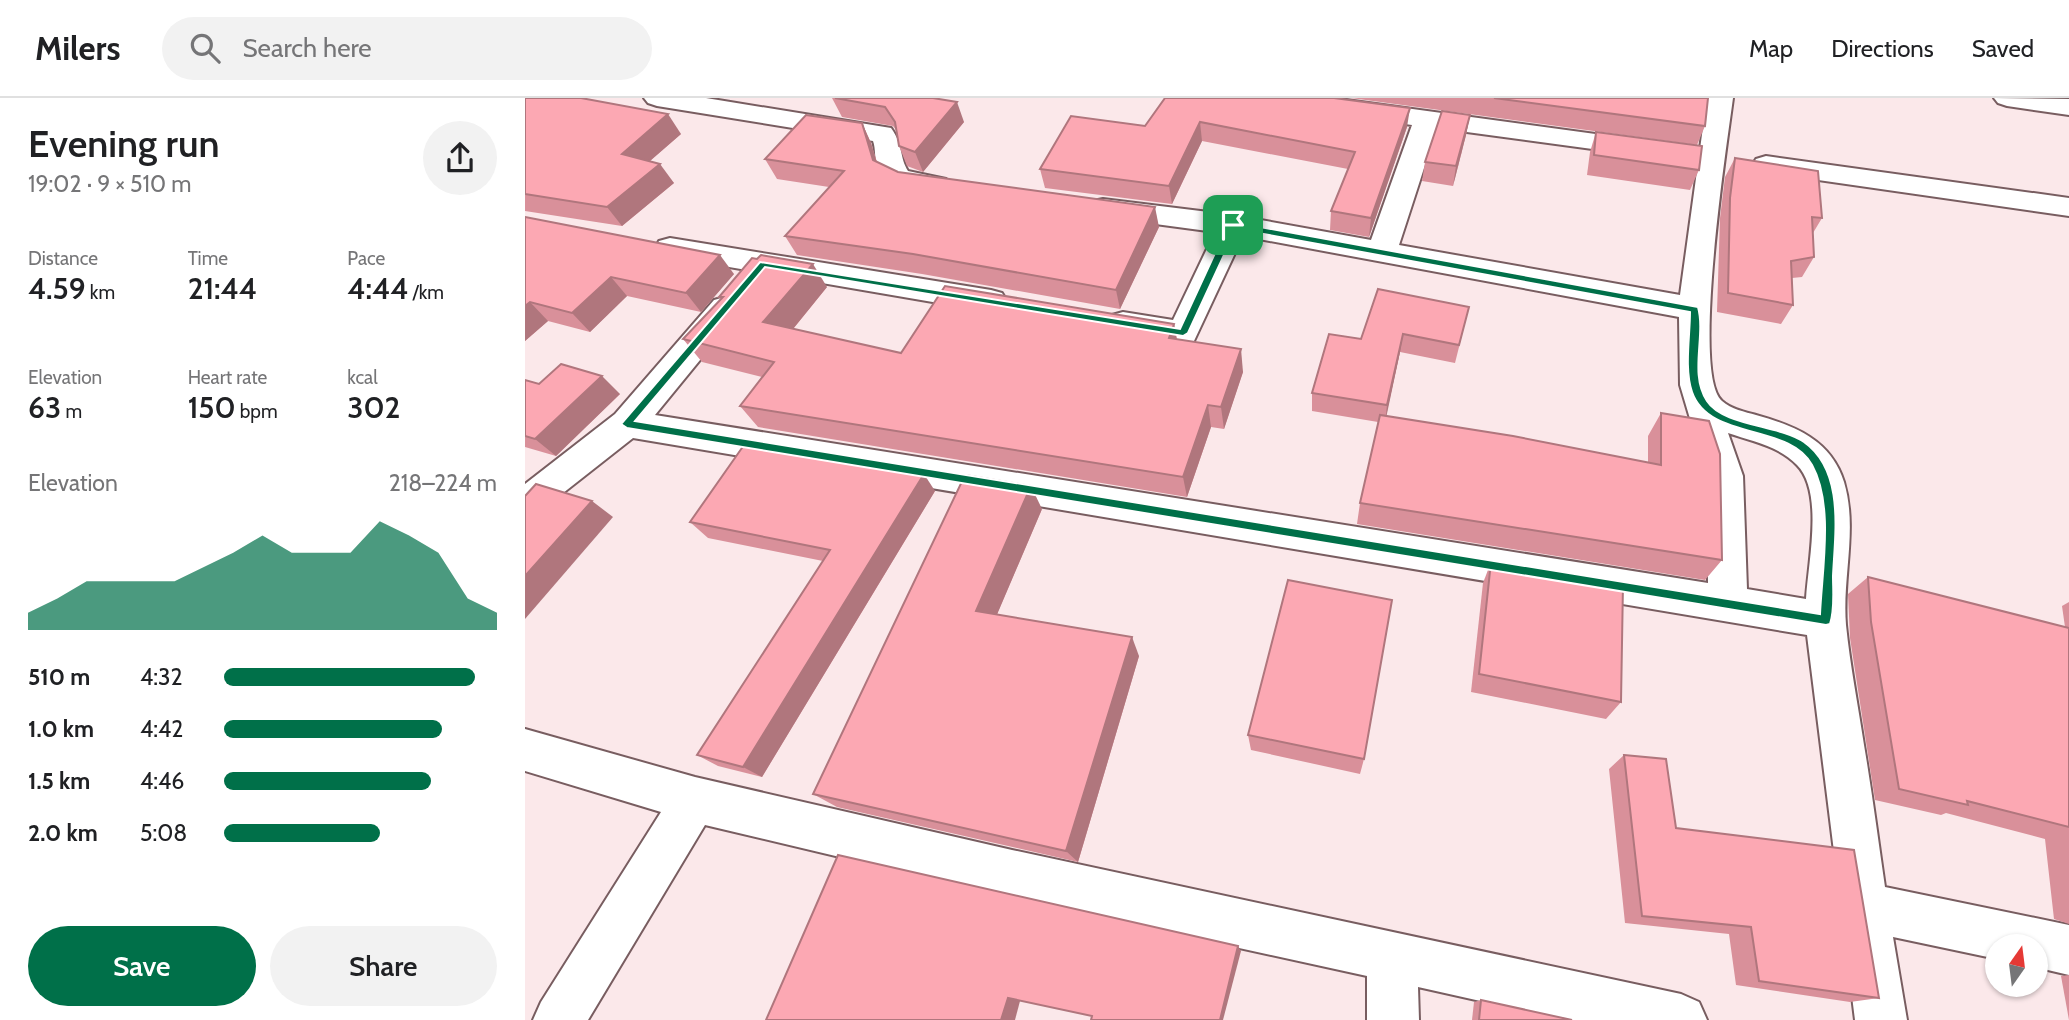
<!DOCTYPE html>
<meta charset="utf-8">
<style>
body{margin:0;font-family:Cabin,sans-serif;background:#f2f2f2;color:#202124;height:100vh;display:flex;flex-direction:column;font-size:26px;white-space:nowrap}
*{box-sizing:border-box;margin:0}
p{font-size:23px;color:#757577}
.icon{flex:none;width:38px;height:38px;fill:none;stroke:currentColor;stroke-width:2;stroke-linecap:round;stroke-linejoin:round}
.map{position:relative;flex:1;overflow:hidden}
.sheet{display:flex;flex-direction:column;background:#fff;width:525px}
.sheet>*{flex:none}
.needle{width:46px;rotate:14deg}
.fabs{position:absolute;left:1460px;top:836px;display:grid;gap:14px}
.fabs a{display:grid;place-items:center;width:63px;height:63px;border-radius:50%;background:#fff;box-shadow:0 2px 5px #0004;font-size:35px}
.pin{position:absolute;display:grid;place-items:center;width:60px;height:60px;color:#fff;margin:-30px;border-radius:14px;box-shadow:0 4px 10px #0006}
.round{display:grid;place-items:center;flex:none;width:74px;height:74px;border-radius:37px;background:#f2f2f2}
.headline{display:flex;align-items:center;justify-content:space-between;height:119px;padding:0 28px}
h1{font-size:38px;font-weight:600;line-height:52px}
.stats{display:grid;grid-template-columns:repeat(3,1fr);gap:10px;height:119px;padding:7px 28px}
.stats div{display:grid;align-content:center}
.stats b{font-size:30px;font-weight:600}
.stats small{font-size:19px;font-weight:400}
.stats p{font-size:19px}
.chart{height:196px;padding:14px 28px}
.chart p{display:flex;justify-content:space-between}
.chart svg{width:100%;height:126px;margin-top:7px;fill:#007049;opacity:.7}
.cta{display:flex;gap:14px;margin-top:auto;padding:14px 28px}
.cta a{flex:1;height:80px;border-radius:42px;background:#007049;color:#fff;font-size:28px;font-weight:600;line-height:80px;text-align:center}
.cta a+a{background:#f2f2f2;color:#202124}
ul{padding:0 28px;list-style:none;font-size:23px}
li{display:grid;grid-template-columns:112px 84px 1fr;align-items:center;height:52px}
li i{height:18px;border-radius:9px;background:#007049}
header{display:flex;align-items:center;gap:42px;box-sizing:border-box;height:98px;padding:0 35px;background:#fff;border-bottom:2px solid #e0e0e0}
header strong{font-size:33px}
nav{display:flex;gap:38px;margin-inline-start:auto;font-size:24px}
.search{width:490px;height:63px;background:#f2f2f2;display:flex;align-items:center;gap:18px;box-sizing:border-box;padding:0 24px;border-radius:38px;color:#757577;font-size:26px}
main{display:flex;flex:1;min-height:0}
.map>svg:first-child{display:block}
</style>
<header>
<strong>Milers</strong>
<div class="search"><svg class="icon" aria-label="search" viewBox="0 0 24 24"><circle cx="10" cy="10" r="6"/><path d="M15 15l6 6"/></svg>Search here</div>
<nav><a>Map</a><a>Directions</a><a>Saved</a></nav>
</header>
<main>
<section class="sheet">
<div class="headline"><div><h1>Evening run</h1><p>19:02 · 9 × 510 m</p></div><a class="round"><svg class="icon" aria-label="share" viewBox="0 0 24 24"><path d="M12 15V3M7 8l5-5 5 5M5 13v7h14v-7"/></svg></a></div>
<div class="stats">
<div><p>Distance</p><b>4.59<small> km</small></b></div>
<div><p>Time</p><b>21:44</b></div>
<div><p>Pace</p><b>4:44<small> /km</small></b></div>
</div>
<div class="stats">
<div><p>Elevation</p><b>63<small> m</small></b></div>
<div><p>Heart rate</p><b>150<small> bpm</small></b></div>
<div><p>kcal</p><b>302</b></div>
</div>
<div class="chart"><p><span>Elevation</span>218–224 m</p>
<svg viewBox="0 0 160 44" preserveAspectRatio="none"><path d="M0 44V38L10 33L20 27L30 27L40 27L50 27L60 22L70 17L80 11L90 17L100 17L110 17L120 6L130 11L140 17L150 33L160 38V44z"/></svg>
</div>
<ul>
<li><b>510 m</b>4:32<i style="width:92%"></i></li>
<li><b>1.0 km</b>4:42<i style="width:80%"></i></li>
<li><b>1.5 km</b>4:46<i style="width:76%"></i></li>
<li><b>2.0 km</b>5:08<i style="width:57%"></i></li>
</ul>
<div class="cta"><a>Save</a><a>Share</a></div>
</section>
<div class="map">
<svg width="1544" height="922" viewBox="0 0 1544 922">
<rect width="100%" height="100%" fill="#fbe8ea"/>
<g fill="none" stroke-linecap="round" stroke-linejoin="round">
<defs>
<g id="street">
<path d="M119,0H181L366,30C379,48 374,59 383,73L421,81L425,87L421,93C399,99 362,94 353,70C349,61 351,51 348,43L132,8L123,5Z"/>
<path d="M736,0H807L1129,44L1133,50L1129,56L1119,58L912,30L874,147L1155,197L1182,0H1208C1202,46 1166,277 1197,303C1206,311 1220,314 1231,317C1270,328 1306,342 1319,384C1333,431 1317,479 1321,527C1325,567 1333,607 1339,647C1347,694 1353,741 1360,789L1544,827V877L1510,869V849H1472V861L1368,839L1382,922H1330L1282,537L108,340L33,399L13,421L0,425V386L90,316L189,202L200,199L211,202L216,210L211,218L130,317L1183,485L1182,378L1155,287L1154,219L718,138L669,243L658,247L587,233L582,225L587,217L598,214L648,222L690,134L578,119L568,117L564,110L568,103L578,101L708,117L846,142L887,27L749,8L740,5ZM1203,335C1226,343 1254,348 1272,367C1299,394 1283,465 1281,501L1222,491L1218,378Z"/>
<path d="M1469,0L1544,1V17L1482,8L1473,5Z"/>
<path d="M1241,58L1544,100V118L1231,73L1227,67L1231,61Z"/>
<path d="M145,140L466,192L477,195L482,203L477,211L466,214L134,157L130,150L134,143Z"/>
<path d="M0,631L170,679L487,752L1156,896L1174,904L1182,922H1040L893,889L894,922H842V878L487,800L180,727L63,922H8L16,904L136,714L0,673Z"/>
</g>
</defs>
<!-- street casing -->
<use href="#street" stroke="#785d60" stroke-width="4"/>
<!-- street -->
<use href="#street" fill="#fff" fill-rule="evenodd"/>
</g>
<!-- wall -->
<g fill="#d9909a">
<path d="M0,0L156,36L125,63L149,85L97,128L0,113Z"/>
<path d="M307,0H408L439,24L398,74L382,68L374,48L372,33L368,28L317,19Z"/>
<path d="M640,0L882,29L844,139L805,132L806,113L823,71L677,43L647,106L520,90L515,71L620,28Z"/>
<path d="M826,0H1183L1180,28L1172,47Z"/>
<path d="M945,17L941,37L928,88L897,83L900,64Z"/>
<path d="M337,25L346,45L352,64L373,74L634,129L595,211L397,176L272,157L260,138L304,89L252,81L240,61Z"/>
<path d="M1071,34L1174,72L1165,92L1062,77L1065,54Z"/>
<path d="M1210,60L1297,120L1288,135L1289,159L1277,179L1267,180L1268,207L1256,226L1192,214L1195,120L1200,79Z"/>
<path d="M0,119L209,176L176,214L102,198L65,234L23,223L0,243Z"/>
<path d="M302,189L268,231L376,255L649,226L652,241L718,274L699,331L686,329L662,399L233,329L215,308L237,279L177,264L158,241L196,201L194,199Z"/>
<path d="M944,209L930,265L875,254L861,318L1123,365V338L1136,315L1197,462L1180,482L832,426L835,405L853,324L787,313V295L836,241Z"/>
<path d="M0,282L14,286L95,296L31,358L0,349Z"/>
<path d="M410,393L237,679L193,668L172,657L298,463L183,440L165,424Z"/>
<path d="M517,411L472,516L614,558L553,764L312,709L288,696Z"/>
<path d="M966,464L1096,604L1081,621L946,594L958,485Z"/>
<path d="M1343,479L1540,529L1537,508L1544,504V826L1529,821L1520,741L1421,715L1416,717L1350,702L1325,540L1323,496Z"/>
<path d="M723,637L839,661L835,676L726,652Z"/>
<path d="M1099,657L1151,730L1354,900L1325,904L1211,887L1204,836L1100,825L1084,671Z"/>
<path d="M1544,877V922L1536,878Z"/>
<path d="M956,902L1047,922H947L949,904Z"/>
</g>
<!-- shaded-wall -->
<g fill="#b0767d">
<path d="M432,4L439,24L398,74L390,54Z"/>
<path d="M885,10L882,29L844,139L846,120Z"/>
<path d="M143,16L156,36L111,75L97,56Z"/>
<path d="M945,17L941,37L928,88L931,68Z"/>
<path d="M675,24L677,43L647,106L644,88Z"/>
<path d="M337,25L346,45L357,82L348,62Z"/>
<path d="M135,66L149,85L97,128L82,109Z"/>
<path d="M630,109L634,129L595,211L591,192Z"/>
<path d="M195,157L209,176L176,214L161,195Z"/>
<path d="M288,166L302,189L255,247L238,224Z"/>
<path d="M86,179L102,198L65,234L47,215Z"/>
<path d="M5,204L23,223L0,243V208Z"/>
<path d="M649,226L653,249L644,240Z"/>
<path d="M878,236L875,254L860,325L862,307Z"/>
<path d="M716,251L718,274L699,331L696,309Z"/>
<path d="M77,278L95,296L31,358L10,341Z"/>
<path d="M683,307L686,329L662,399L658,379Z"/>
<path d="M399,376L410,393L237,679L218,669Z"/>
<path d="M506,388L517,411L465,533L451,513Z"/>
<path d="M67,403L88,419L0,521V478Z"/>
<path d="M607,539L614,558L553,764L541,753Z"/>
<path d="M713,848L716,853L698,922H695Z"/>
<path d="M483,900L495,903L490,922H476Z"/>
</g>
<!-- building -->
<g fill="#fca8b3" stroke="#b0767d" stroke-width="2">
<path d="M0,0H56L143,16L97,56L135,66L82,109L0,96Z"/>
<path d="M310,0H408L432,4L390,54L374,48L370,24L360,9Z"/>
<path d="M640,0H809L885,10L846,120L806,113L830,54L675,24L644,88L515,71L546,18L620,28Z"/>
<path d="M969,0H1183L1180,28Z"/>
<path d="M917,13L945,17L931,68L900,64Z"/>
<path d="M281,17L337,25L348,62L373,74L630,109L591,192L388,156L260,138L319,73L240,61Z"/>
<path d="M1071,34L1177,48L1174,72L1069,57Z"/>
<path d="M1210,60L1293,73L1297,120L1287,119L1289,159L1266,163L1268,207L1203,195L1205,100Z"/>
<path d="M0,119L195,157L161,195L86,179L47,215L5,204L0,208Z"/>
<path d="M236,157L288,166L238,224L376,255L420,188L649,226L644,240L716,251L696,309L683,307L658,379L215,308L249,264L158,241L198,199H194L227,160L232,161Z"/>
<path d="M853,191L944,209L934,247L878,236L862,307L787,295L804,236L836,241Z"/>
<path d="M36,266L77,278L10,341L0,338V282L14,286Z"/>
<path d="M1136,315L1184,323L1195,356L1197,462L835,405L855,317L988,338L1136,367Z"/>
<path d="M219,347L399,376L218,669L172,657L305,452L165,424Z"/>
<path d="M440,377L506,388L451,513L607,539L541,753L288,696Z"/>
<path d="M11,386L67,403L0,478V398Z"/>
<path d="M966,464L1098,486L1096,604L954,576Z"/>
<path d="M1343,479L1544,530V729L1442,703L1443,707L1374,691L1346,524Z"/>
<path d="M763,482L867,502L839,661L723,637Z"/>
<path d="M1099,657L1141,661L1151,730L1329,752L1354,900L1234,883L1226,829L1117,818Z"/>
<path d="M313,757L713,848L695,922H566L567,918L483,900L476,922H241Z"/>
<path d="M956,902L1047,922H954Z"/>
</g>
<!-- route -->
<path fill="#007049" stroke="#fff" stroke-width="2" fill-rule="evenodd" d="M708,124L1173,209C1181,238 1164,276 1182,303C1198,328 1255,327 1279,344C1320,373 1310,435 1308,478C1308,493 1310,512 1305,526L1301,527L102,330L96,326L235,164L655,231L703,127ZM711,131L1165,214C1165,238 1159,271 1167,294C1184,343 1265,325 1287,367C1309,407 1297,471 1295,516L110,323L240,169L658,238L663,235Z"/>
</svg>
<div class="fabs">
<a><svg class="needle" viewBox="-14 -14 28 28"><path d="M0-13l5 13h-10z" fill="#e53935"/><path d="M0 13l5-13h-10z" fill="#757577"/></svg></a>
</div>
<div class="pin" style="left:708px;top:127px;background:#1e9e55"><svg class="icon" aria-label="arrive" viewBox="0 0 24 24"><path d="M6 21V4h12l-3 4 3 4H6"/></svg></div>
</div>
</main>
